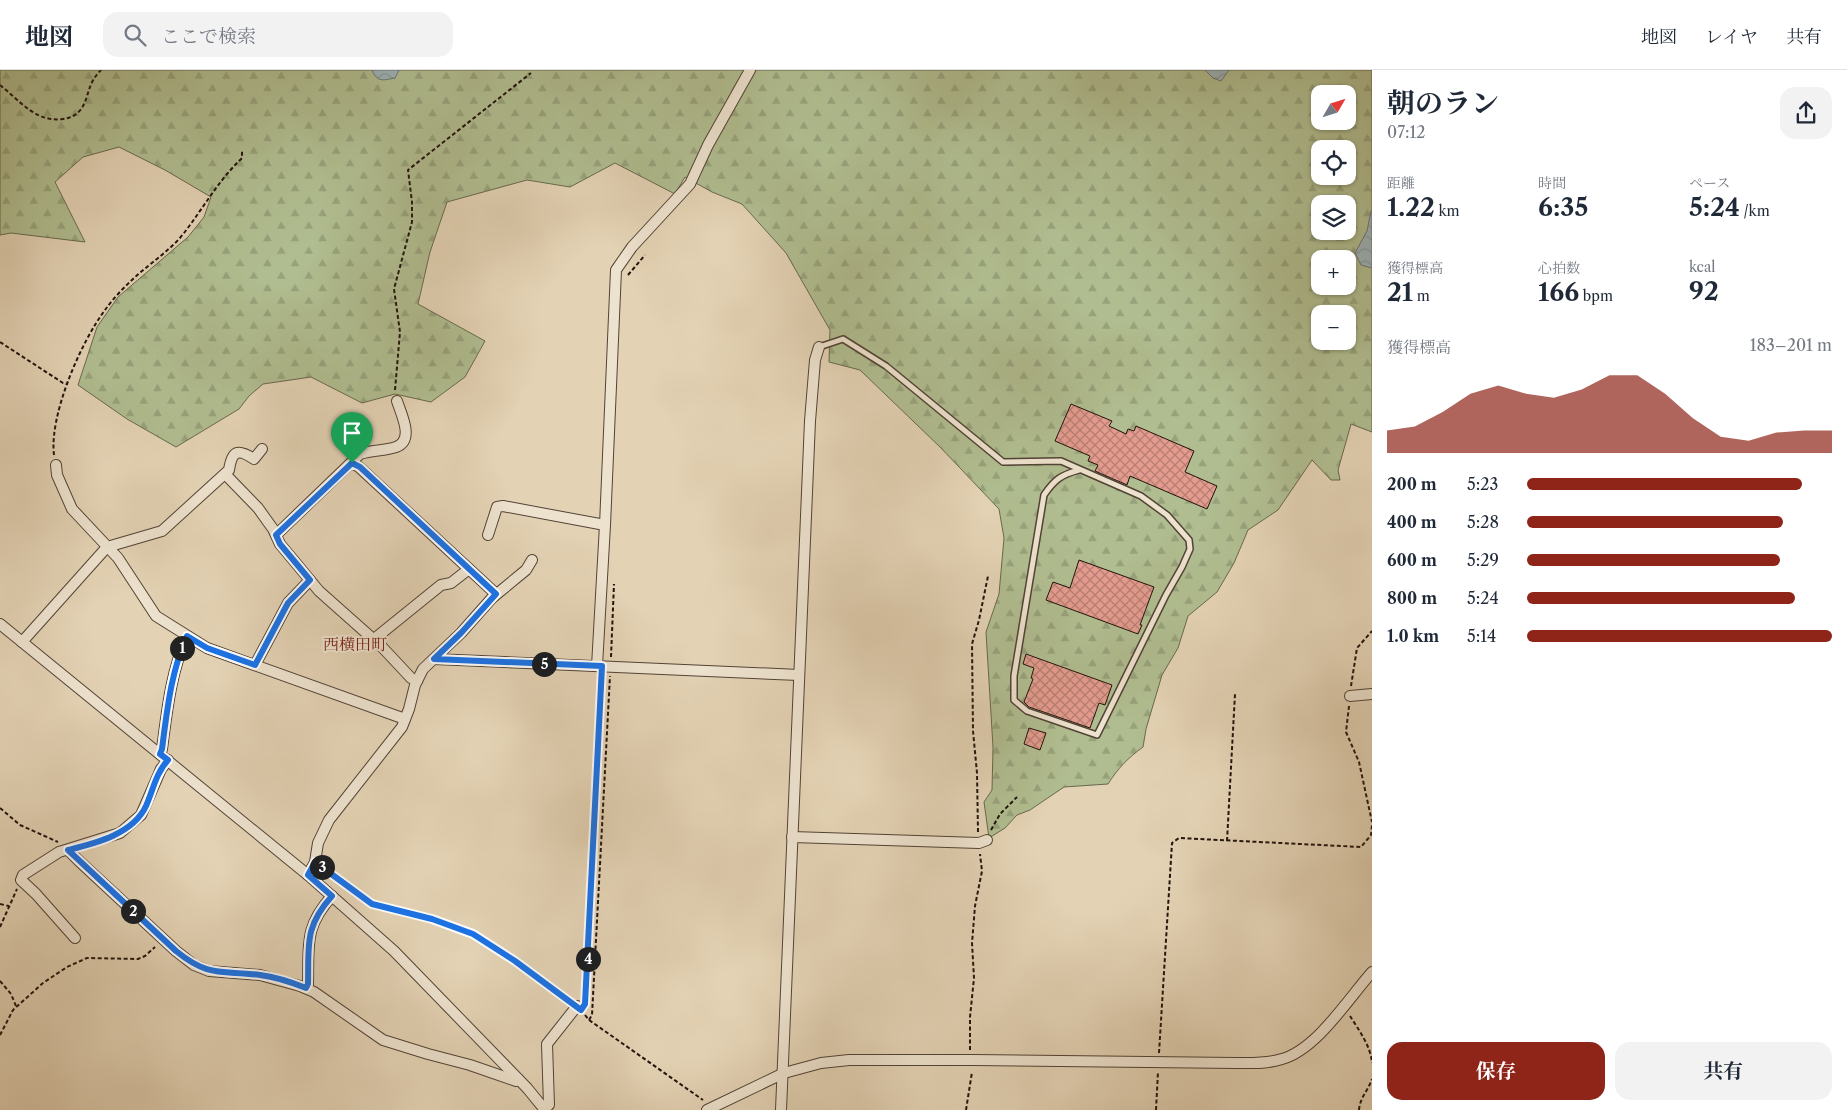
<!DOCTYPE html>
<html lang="ja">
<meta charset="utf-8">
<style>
body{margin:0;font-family:"Libre Caslon Text","Noto Serif JP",serif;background:#f2f2f3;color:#1f2937;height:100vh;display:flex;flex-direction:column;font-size:19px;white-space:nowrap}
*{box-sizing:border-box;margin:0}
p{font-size:16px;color:#747a83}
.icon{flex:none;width:28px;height:28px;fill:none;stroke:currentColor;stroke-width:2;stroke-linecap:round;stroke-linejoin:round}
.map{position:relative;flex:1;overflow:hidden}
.side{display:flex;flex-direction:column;background:#fff;width:475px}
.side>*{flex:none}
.needle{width:32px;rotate:51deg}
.tools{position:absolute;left:1311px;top:15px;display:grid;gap:10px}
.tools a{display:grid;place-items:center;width:45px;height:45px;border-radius:10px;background:#fff;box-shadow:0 1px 4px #0004;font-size:25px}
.pin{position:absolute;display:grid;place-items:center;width:42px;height:42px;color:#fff;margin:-51px -21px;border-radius:50% 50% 50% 0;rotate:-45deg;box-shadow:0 0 5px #0007}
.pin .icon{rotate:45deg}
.km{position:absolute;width:25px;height:25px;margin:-12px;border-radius:50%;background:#222;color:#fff;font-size:14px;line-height:25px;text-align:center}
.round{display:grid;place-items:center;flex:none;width:52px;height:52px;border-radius:15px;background:#f2f2f3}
.overview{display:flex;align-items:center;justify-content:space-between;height:85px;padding:0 15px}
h1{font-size:28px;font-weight:700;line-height:38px}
.metrics{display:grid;grid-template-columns:repeat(3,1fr);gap:8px;height:85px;padding:5px 15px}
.metrics div{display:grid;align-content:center}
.metrics b{font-size:25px;font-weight:700}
.metrics small{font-size:14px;font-weight:400}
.metrics p{font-size:14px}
.chart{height:140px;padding:10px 15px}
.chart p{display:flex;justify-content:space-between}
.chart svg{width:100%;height:90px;margin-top:5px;fill:#8f2418;opacity:.7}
.cta{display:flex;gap:10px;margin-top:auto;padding:10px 15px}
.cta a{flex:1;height:58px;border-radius:15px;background:#8f2418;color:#fff;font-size:20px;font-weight:700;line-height:58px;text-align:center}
.cta a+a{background:#f2f2f3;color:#1f2937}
ul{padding:0 15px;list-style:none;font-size:16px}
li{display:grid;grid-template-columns:80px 60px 1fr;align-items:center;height:38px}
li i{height:12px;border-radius:6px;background:#8f2418}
header{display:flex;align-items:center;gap:30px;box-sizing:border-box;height:70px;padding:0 25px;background:#fff;border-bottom:1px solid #e0e1e3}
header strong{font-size:24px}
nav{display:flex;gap:28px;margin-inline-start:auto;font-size:18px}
.search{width:350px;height:45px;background:#f2f2f3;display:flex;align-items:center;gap:12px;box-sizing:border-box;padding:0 18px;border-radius:15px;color:#747a83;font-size:19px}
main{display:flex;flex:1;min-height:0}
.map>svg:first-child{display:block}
</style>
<header>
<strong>地図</strong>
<div class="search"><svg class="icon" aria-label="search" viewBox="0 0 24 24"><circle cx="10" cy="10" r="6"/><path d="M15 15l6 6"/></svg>ここで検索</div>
<nav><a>地図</a><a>レイヤ</a><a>共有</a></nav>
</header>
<main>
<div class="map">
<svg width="1372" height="1040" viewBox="0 0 1372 1040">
<defs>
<pattern id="forest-firs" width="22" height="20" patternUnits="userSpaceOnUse" patternTransform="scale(1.25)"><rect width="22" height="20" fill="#b0bd90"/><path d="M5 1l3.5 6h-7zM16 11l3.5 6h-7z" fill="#97a27b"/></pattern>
<pattern id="water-waves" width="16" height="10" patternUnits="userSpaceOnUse" patternTransform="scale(1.25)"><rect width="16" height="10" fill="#9cb4b9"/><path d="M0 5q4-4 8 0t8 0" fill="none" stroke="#869a9e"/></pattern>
<pattern id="building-cross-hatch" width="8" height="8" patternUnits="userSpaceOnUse" patternTransform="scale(1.25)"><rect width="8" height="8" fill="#e49c8f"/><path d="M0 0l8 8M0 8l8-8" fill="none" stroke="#b87e73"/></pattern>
</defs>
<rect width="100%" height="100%" fill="#e3d2b4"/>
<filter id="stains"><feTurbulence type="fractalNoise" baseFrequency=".004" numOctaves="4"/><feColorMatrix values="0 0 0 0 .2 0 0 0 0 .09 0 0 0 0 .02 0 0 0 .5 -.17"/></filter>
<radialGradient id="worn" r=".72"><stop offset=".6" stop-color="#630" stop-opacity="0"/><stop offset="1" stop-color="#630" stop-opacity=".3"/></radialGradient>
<!-- forest -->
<path fill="url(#forest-firs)" stroke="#68684e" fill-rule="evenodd" d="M0,0H1372V362L1351,354L1338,400L1340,410H1331L1312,390L1278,440L1248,460L1234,493L1217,522L1188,546L1178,578L1162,605L1146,659L1143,677C1128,688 1118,698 1108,714L1064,717L1030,740L1017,745L1005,758L989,768L984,732L992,720L993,677L986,562L999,524L1004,468L999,439L941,378L860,300L829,292L830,260L786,183L742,134L712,122L685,107L675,124L615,93L570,117L527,110L447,132L430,182L418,234L485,271L465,307L431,332L395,324L362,333L311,307L263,314L249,326L239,339L176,377L127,349L78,315L97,257L118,227L188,167L204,147L211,127L165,100L119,77L83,87L55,112L85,172L11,163L0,165ZM1320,24H1348V51H1320ZM1320,79H1348V106H1320ZM1320,134H1348V161H1320ZM1320,189H1348V216H1320ZM1320,244H1348V271H1320Z"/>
<!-- water -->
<g fill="url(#water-waves)" stroke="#6b7474">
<path d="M372,0H399L395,8C384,10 377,13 372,0Z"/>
<path d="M1205,0H1229L1221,11L1213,8Z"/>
<path d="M1371,141H1372V198L1361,195L1355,183L1367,161Z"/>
</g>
<!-- building -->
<g fill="url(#building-cross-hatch)" stroke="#21130c">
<path d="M1071,334L1112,351L1109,356L1126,364L1128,359L1134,361L1136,356L1194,381L1185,402L1217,416L1207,439L1130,406L1127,415L1095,401L1098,395L1088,391L1090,386L1055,371Z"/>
<path d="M1079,490L1154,517L1140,555H1142L1138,564L1046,530L1053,512L1070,518Z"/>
<path d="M1026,584L1112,615L1105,635L1099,633L1090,658L1029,637L1024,632L1033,609L1031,608L1034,598L1023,594Z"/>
<path d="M1029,658L1046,663L1040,680L1024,674Z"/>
</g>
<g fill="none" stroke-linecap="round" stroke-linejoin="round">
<defs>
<path id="lane" d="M819,277L843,269L886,296L1003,392L1061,391L1141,426L1167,445L1189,470L1190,479L1182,497L1166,525L1097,665L1027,641L1014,630V606L1044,425C1055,409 1061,405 1079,400"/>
<g id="street">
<path d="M352,393L359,397L496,524"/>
<path d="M56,395L57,405L72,439L118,488L156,546L207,578L405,649"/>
<path d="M225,404L258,438L273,459L280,474L319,521L382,577L411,608L417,611"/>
<path d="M276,465L360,384C372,380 384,381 396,377C415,370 401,344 397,331"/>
<path d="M488,465L497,437L503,436L605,455"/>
<path d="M0,554L308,805L394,881L527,1018L545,1040"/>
<path d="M373,570L441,515L451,513L469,499"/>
<path d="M22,572L107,477L162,461L229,400C232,381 237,378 254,389L262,379"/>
<path d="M434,589L799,605"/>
<path d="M255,595L288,533L310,510"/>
<path d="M597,596L605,455L616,200L632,177L690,114L708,75L750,0"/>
<path d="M1350,626L1372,624"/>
<path d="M160,684L162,679C167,641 171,601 187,566"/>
<path d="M792,767L979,773L987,770"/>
<path d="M68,780L79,791L176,881L194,895L209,901L260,905L300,916L314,922L383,970L428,984L470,995L516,1011L518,1009"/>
<path d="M308,805L315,792L318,773L329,750L402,657L409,639L415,615L423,599L461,563L492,528L526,500L532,490"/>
<path d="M75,868L36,824L21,810L23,805L59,782L120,763L141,745L161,699L168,690"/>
<path d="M306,918L308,914C309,875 304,857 332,826"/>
<path d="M544,1038L549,1035L547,974L577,936"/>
<path d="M707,1040L784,1003L821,993L849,990H974L1236,993C1251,993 1267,994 1282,989C1317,979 1348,929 1372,902"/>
<path d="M781,1040L810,351L815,290L819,277"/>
</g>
</defs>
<!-- lane casing -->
<use href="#lane" stroke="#524336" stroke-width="8"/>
<!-- street casing -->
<use href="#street" stroke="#524336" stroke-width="12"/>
<!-- path -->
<g stroke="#21130c" stroke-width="2" stroke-dasharray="4 2.5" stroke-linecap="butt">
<path d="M0,15C19,30 36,53 63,49C71,48 77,45 82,38C90,24 87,14 101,0"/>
<path d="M628,205L645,185"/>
<path d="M0,272L63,313L68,314"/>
<path d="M395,320L400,262L394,219L412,152V132L408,100L531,3"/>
<path d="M54,385C49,345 81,272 105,240C113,229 123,218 133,209C150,193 170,181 184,163C204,137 218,111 242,88V80"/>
<path d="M611,587L614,514"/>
<path d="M1351,616L1357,578L1372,561"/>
<path d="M1349,636L1346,662L1359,692L1372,752"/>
<path d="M0,738L20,755L58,772"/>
<path d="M991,760L1000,744L1017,727"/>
<path d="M978,762L977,703L973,661L972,574L979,550L988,506"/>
<path d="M1227,771L1235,624"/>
<path d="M323,798L372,834L432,849L473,864L515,891L568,930"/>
<path d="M0,834L9,836"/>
<path d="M0,857L17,819"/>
<path d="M0,911L11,924L16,936"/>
<path d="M586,929L602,606"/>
<path d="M585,945L589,950L703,1030"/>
<path d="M1350,946C1359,960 1371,977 1372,993"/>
<path d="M589,950L592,945L610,606"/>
<path d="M0,965L13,940L43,913L67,897L87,888L138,889L145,886L155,877"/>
<path d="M970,980V947L974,908L972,873L975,836L982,801L980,784"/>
<path d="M1159,983L1172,773L1179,768L1361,777L1371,765L1372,755"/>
<path d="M966,1040L972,1002"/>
<path d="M1156,1040L1158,1002"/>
<path d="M1359,1040C1360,1027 1368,1021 1372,1009"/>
</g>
<!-- lane -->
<use href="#lane" stroke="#ede2ce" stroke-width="5"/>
<!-- street -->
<use href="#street" stroke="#ede2ce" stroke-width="10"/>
</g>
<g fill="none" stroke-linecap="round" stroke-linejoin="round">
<defs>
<path id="route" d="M352,393L360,397L496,524L461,563L434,589L602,596L585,934L581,940L515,891L473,864L432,849L372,834L315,792L308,805L332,826C304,857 309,875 308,914L306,918C291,912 276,907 260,905C222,900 209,908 176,881L68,780C96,773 133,764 146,736C153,720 156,703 168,690L160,684L162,679C167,641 171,601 187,566L207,578L255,595L288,533L310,510L280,474L276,465Z"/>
</defs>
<!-- route casing -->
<use href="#route" stroke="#fff" stroke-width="10"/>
<!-- route -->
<use href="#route" stroke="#1a73e8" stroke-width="6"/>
</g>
<g text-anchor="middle" stroke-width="4" stroke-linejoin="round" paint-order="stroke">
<!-- quarter labels -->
<g font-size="16" fill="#7a1f14" stroke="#ede2ce">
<text x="355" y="580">西横田町</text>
</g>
</g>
<rect width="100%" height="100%" filter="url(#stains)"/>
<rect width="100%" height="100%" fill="url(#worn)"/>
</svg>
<div class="tools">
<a><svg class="needle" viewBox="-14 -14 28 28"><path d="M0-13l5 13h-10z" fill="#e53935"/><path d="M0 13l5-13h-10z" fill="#747a83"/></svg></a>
<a><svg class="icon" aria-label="locate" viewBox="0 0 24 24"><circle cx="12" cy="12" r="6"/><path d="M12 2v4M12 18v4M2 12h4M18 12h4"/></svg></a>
<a><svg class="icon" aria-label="layers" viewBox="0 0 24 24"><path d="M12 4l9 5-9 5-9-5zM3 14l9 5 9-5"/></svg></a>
<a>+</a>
<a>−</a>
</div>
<div class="pin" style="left:352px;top:393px;background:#1e9e55"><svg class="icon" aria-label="arrive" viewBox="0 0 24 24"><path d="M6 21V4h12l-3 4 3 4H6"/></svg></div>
<b class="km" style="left:182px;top:578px">1</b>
<b class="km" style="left:133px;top:841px">2</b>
<b class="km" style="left:322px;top:797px">3</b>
<b class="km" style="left:588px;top:889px">4</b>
<b class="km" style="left:544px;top:594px">5</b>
</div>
<section class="side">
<div class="overview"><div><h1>朝のラン</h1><p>07:12</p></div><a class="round"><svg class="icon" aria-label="share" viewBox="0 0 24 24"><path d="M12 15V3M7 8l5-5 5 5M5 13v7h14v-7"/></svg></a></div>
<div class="metrics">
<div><p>距離</p><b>1.22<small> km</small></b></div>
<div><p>時間</p><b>6:35</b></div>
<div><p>ペース</p><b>5:24<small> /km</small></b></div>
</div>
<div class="metrics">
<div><p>獲得標高</p><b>21<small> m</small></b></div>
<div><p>心拍数</p><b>166<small> bpm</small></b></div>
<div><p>kcal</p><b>92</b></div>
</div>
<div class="chart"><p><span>獲得標高</span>183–201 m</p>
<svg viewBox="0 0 160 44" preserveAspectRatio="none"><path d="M0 44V33L10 31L20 24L30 15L40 11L50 15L60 17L70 13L80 6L90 6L100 15L110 27L120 36L130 38L140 34L150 33L160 33V44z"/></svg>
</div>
<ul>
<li><b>200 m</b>5:23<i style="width:90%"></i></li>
<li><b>400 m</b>5:28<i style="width:84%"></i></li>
<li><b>600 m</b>5:29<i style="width:83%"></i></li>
<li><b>800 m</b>5:24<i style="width:88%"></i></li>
<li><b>1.0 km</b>5:14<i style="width:100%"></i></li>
</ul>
<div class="cta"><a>保存</a><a>共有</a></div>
</section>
</main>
